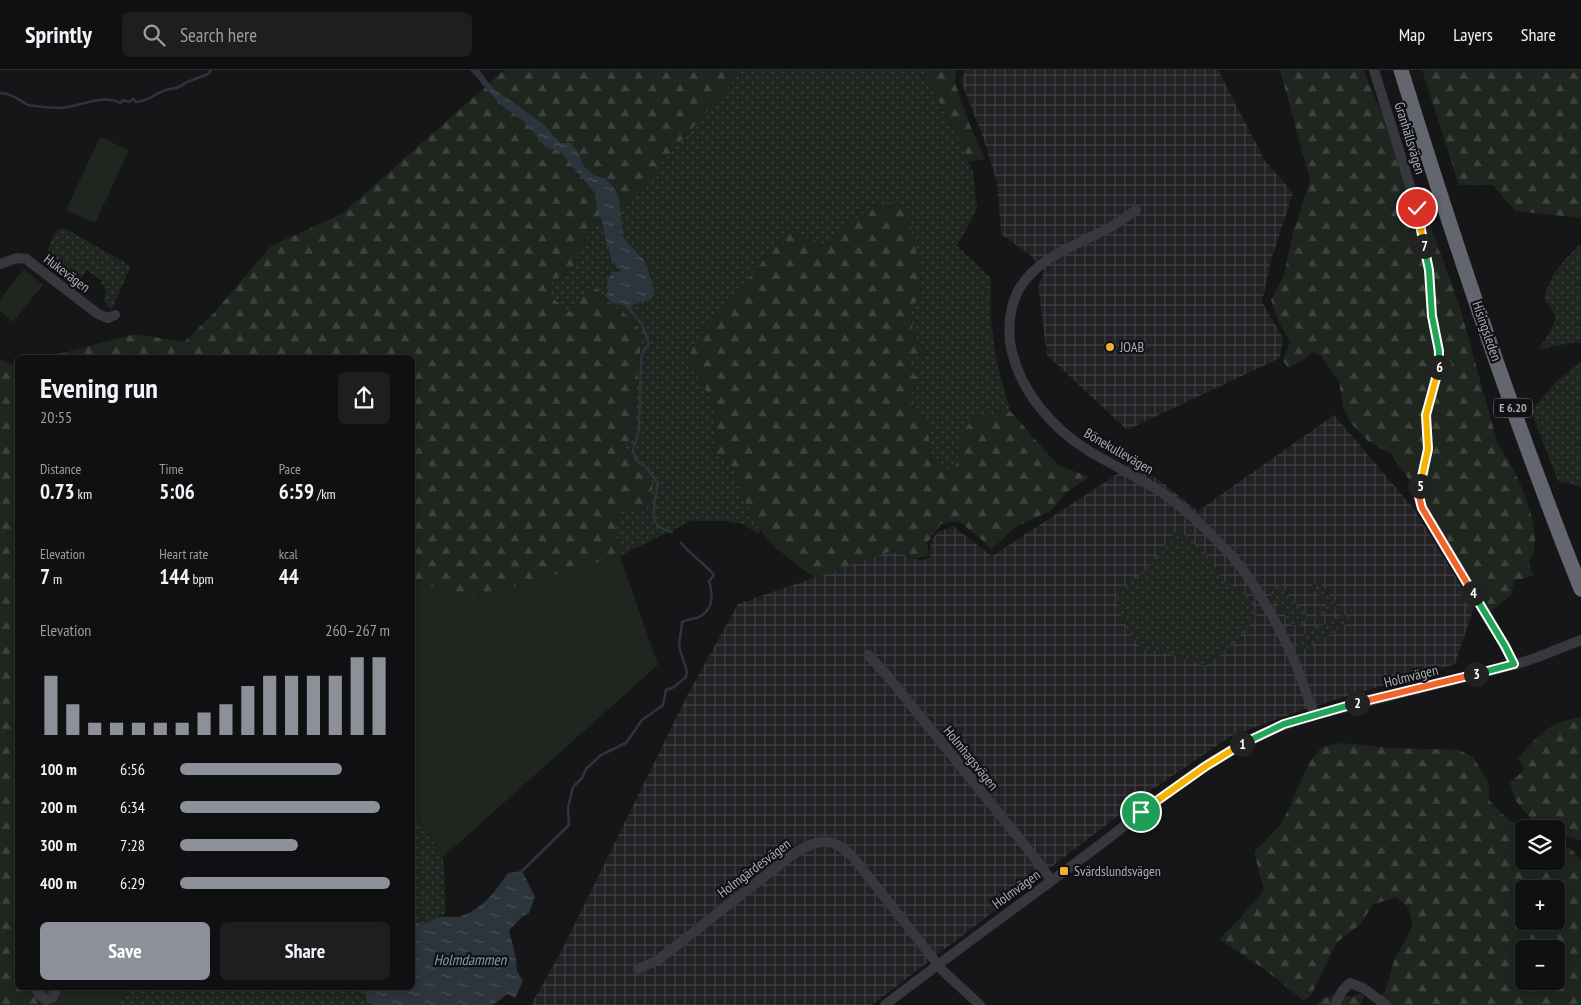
<!DOCTYPE html>
<meta charset="utf-8">
<style>
body{margin:0;font-family:"PT Sans Narrow",sans-serif;background:#1e1e20;color:#f1f3f6;height:100vh;display:flex;flex-direction:column;font-size:19px;white-space:nowrap}
*{box-sizing:border-box;margin:0}
p{font-size:16px;color:#9c9d9f}
.icon{flex:none;width:28px;height:28px;fill:none;stroke:currentColor;stroke-width:2;stroke-linecap:round;stroke-linejoin:round}
.map{position:relative;flex:1;overflow:hidden}
.side{position:absolute;left:15px;top:285px;width:400px;height:635px;display:flex;flex-direction:column;background:#101012;border-radius:8px;box-shadow:0 2px 8px #0003,0 0 0 1px #303032}
.side>*{flex:none}
.fabs{position:absolute;left:1515px;top:750px;display:grid;gap:10px}
.fabs a{display:grid;place-items:center;width:50px;height:50px;border-radius:8px;background:#101012;box-shadow:0 2px 8px #0003,0 0 0 1px #303032;font-size:25px}
.pin{position:absolute;display:grid;place-items:center;width:42px;height:42px;color:#fff;margin:-21px;border:2px solid #fff;border-radius:50%;box-shadow:0 1px 5px #0007}
.km{position:absolute;width:25px;height:25px;margin:-12px;border-radius:50%;background:#222;color:#fff;font-size:14px;line-height:25px;text-align:center}
.round{display:grid;place-items:center;flex:none;width:52px;height:52px;border-radius:8px;background:#1e1e20}
.overview{display:flex;align-items:center;justify-content:space-between;height:85px;padding:0 25px}
h1{font-size:28px;font-weight:600;line-height:38px}
.figures{display:grid;grid-template-columns:repeat(3,1fr);gap:8px;height:85px;padding:5px 25px}
.figures div{display:grid;align-content:center}
.figures b{font-size:21px;font-weight:600}
.figures small{font-size:14px;font-weight:400}
.figures p{font-size:14px}
.chart{height:140px;padding:10px 25px}
.chart p{display:flex;justify-content:space-between}
.chart svg{width:100%;height:90px;margin-top:5px;stroke:#8c9099;stroke-width:6}
.cta{display:flex;gap:10px;margin-top:auto;padding:10px 25px}
.cta a{flex:1;height:58px;border-radius:8px;background:#8c9099;color:#fff;font-size:20px;font-weight:600;line-height:58px;text-align:center}
.cta a+a{background:#1e1e20;color:#f1f3f6}
ul{padding:0 25px;list-style:none;font-size:16px}
li{display:grid;grid-template-columns:80px 60px 1fr;align-items:center;height:38px}
li i{height:12px;border-radius:6px;background:#8c9099}
header{display:flex;align-items:center;gap:30px;box-sizing:border-box;height:70px;padding:0 25px;background:#101012;border-bottom:1px solid #303032}
header strong{font-size:24px}
nav{display:flex;gap:28px;margin-inline-start:auto;font-size:18px}
.search{width:350px;height:45px;background:#1e1e20;display:flex;align-items:center;gap:12px;box-sizing:border-box;padding:0 18px;border-radius:8px;color:#9c9d9f;font-size:19px}
.map>svg:first-child{display:block}
</style>
<header>
<strong>Sprintly</strong>
<div class="search"><svg class="icon" aria-label="search" viewBox="0 0 24 24"><circle cx="10" cy="10" r="6"/><path d="M15 15l6 6"/></svg>Search here</div>
<nav><a>Map</a><a>Layers</a><a>Share</a></nav>
</header>
<div class="map">
<svg width="1581" height="935" viewBox="0 0 1581 935">
<defs>
<pattern id="industrial-grid" width="8" height="8" patternUnits="userSpaceOnUse" patternTransform="scale(1.25)"><rect width="8" height="8" fill="#222225"/><path d="M0 4h8M4 0v8" fill="none" stroke="#3f3f43"/></pattern>
<pattern id="grass-dots" width="8" height="8" patternUnits="userSpaceOnUse" patternTransform="scale(1.25)"><rect width="8" height="8" fill="#1e261f"/><path d="M2 2h.1M6 6h.1" fill="none" stroke="#3c433d" stroke-width="1.8" stroke-linecap="round"/></pattern>
<pattern id="forest-firs" width="22" height="20" patternUnits="userSpaceOnUse" patternTransform="scale(1.25)"><rect width="22" height="20" fill="#1e261f"/><path d="M5 1l3.5 6h-7zM16 11l3.5 6h-7z" fill="#3c433d"/></pattern>
<pattern id="water-ripples" width="26" height="14" patternUnits="userSpaceOnUse" patternTransform="scale(1.25)"><rect width="26" height="14" fill="#2c353c"/><path d="M2 4q2-2 4 0t4 0M15 11q2-2 4 0t4 0" fill="none" stroke="#485056"/></pattern>
</defs>
<rect width="100%" height="100%" fill="#161618"/>
<!-- industrial -->
<g fill="url(#industrial-grid)">
<path d="M966,0H1218L1265,91L1293,123L1271,190L1262,232L1283,268L1280,288L1127,360L1047,285L1038,217L1044,201L1030,185L1001,164L997,113L984,70L961,11Z"/>
<path d="M1334,345L1414,439L1474,537L1455,594L1305,639L1231,666L1153,719L872,935H531L561,882L688,624L738,534L891,481L919,490L930,488L931,470L938,462L953,456L981,478L992,486L1113,407L1130,394L1159,410L1198,441Z"/>
</g>
<!-- grass -->
<g fill="url(#grass-dots)">
<path d="M743,0H928L925,3L973,101L977,139L957,176L991,208V253L998,298L1010,341L973,348L961,365V379L955,398L946,404L930,388L928,353L909,331L918,309L907,295V287L927,283L914,266L909,236L922,227C921,214 917,174 912,164C907,155 886,136 877,131L828,175L788,161L694,274L688,289C709,323 720,341 712,382L729,391L752,447L761,460L758,464L743,454L724,451H691L620,486L616,460L620,437L641,439L649,434L653,414L634,393L623,378L634,368V338L641,271L635,252L606,230L598,219H588L572,243L551,227V213L573,197L590,161L625,134Z"/>
<path d="M61,159L68,160L129,195L130,198L112,239L105,235L107,234L103,231C106,224 107,219 101,214L102,211L87,200L78,212L44,188L56,161Z"/>
<path d="M1581,174V273L1577,272L1539,279L1550,262L1556,248L1552,240L1544,229C1552,201 1561,193 1581,174Z"/>
<path d="M1581,291V417L1558,411L1531,341L1557,311Z"/>
<path d="M1177,460L1185,465L1207,486L1225,512L1240,520L1253,532L1255,548C1240,567 1225,583 1205,596L1163,582L1143,580C1129,563 1117,545 1117,523L1148,498Z"/>
<path d="M1318,511L1338,535L1312,550L1326,535L1311,516Z"/>
<path d="M1281,515L1293,531L1308,547L1300,556L1291,555L1270,522Z"/>
<path d="M1344,544L1352,551L1302,581L1296,572L1304,564Z"/>
<path d="M412,740L443,787L446,843L425,854L413,852Z"/>
<path d="M799,771L801,773L739,819H734L730,817L765,791L768,794Z"/>
<path d="M136,918H364L367,932L373,935H113Z"/>
</g>
<!-- forest -->
<g fill="url(#forest-firs)" fill-rule="evenodd">
<path d="M504,0H743L625,135L590,161L573,197L551,213V227L572,243L588,219H598L606,230L635,252L641,271L634,338V368L623,378L634,393L653,414L649,434L641,439L620,438L616,460L620,486L471,529L435,516L413,523L412,288H43L135,264L184,272L213,244L271,176L343,143Z"/>
<path d="M928,0H956L955,13L969,53L985,89L969,92L925,3Z"/>
<path d="M1280,0H1364L1368,12L1424,138L1459,234L1498,375C1515,396 1540,452 1534,479C1533,484 1530,489 1529,494L1534,505L1523,509H1515L1511,525L1489,543L1424,431L1391,384L1367,370L1350,352L1343,337L1339,311L1321,286L1312,282L1303,290L1288,298L1283,291L1290,271L1279,253L1271,230L1284,205L1293,163L1310,110Z"/>
<path d="M1422,0H1581V148L1515,141L1493,115H1459Z"/>
<path d="M877,130L884,134L900,131C915,154 920,200 922,227L909,237L914,266L927,284L907,288V295L918,309L909,331L928,353L930,389L946,404L955,398L961,379V365L973,348L1010,341L1058,395L1089,407L1065,423L1051,441L1015,457L991,480L983,471L959,451L941,454L927,473L929,486L915,488L891,481L815,508C793,492 763,471 751,445C743,427 737,409 729,391L712,382C720,341 709,323 688,289L694,274L788,161L828,175Z"/>
<path d="M0,289L11,295L18,294V918H34L39,935H0Z"/>
<path d="M1581,647V770L1556,764V759H1544L1536,755L1515,730L1510,713L1525,699L1518,689C1536,666 1551,651 1581,647Z"/>
<path d="M1342,673L1392,678L1459,680L1473,687L1489,713V730L1506,748L1525,759L1524,791H1556V776L1570,778L1581,790V935H1376L1378,929L1385,922L1394,891L1413,856L1408,837L1396,827L1372,835L1361,854L1337,872L1310,927L1303,930L1264,899L1219,869L1241,847L1264,820L1254,782L1282,753L1310,691L1322,677ZM1524,819H1556V851H1524ZM1524,879H1556V911H1524Z"/>
<path d="M1360,923L1365,926L1360,935H1316C1325,923 1339,924 1352,927Z"/>
</g>
<!-- green -->
<g fill="#1e261f">
<path d="M100,67L129,80L95,153L66,140Z"/>
<path d="M24,199L43,215L13,252L0,241V229Z"/>
<path d="M620,486L658,595L443,787L413,740V523L435,516L471,529Z"/>
<path d="M34,918H136L113,935H39Z"/>
</g>
<!-- water -->
<g fill="url(#water-ripples)">
<path d="M470,0H479L493,18L543,54L560,73H570L577,80L583,95L593,105L604,108L614,117L619,128L623,165L626,171L645,191L655,223L651,230L631,235L632,241H630L627,237L619,233L616,235L610,231L605,225L608,222L607,211L612,203L621,201V199L613,193L606,172L604,158L597,137L595,123L563,85L559,81L546,77L524,51L500,34Z"/>
<path d="M522,801L535,827L529,843L522,847L509,860L516,888L517,901L523,911L515,928L507,924L493,935H373L367,932L364,918H412L413,852C432,856 427,849 442,847C449,846 456,848 462,846C483,838 496,821 508,803Z"/>
</g>
<g fill="none" stroke-linecap="round" stroke-linejoin="round">
<!-- stream -->
<g stroke="#2c353c" stroke-width="2.5">
<path d="M0,23C11,23 19,30 28,35C31,36 54,38 59,38C79,38 100,23 120,33L123,30L129,32L133,29L136,32C147,32 156,23 166,20C173,18 179,19 185,13L208,4L211,0"/>
<path d="M630,240L642,254L649,274L643,281L641,290L639,360L633,380L636,390L647,398L658,414C656,422 652,444 655,451C657,458 666,460 672,462"/>
<path d="M522,801L569,755L568,738L573,717L582,708L586,699L601,685L626,673L642,650L663,635L666,620L674,617L686,607L687,602L679,576L682,552C688,549 696,549 701,546C714,538 713,524 709,511L714,505C704,493 691,485 681,473"/>
</g>
<!-- minor -->
<g stroke="#37383d" stroke-width="10">
<path d="M1374,0L1417,138L1429,200L1432,246L1439,281L1438,304L1426,345L1428,379L1419,426L1420,433L1505,576L1514,595"/>
<path d="M1136,140C1125,148 1114,156 1101,162C1070,178 1038,188 1019,219C1009,237 1007,262 1012,282C1022,323 1053,359 1089,381C1116,397 1144,410 1170,428C1192,445 1212,465 1231,485C1258,516 1278,554 1295,592C1302,609 1307,627 1315,645"/>
<path d="M0,194L17,188L26,189L98,244L108,248L115,245"/>
<path d="M868,585L886,604L1035,788L1051,810"/>
<path d="M638,899L658,890L792,785C815,770 832,764 853,787L943,901L980,935"/>
<path d="M36,918L40,925L46,930L52,928L57,918"/>
<path d="M885,935C952,883 1021,834 1089,783C1144,742 1196,695 1258,666C1276,657 1295,651 1315,645L1514,595L1538,587L1581,570"/>
<path d="M1335,935L1342,921L1350,913L1363,918L1386,935"/>
</g>
<!-- highway -->
<path stroke="#63666e" stroke-width="15" d="M1401,0C1455,175 1513,349 1581,519"/>
</g>
<g fill="none" stroke-linecap="round" stroke-linejoin="round">
<defs>
<path id="split-1" d="M1141,742L1206,696L1242,674"/>
<path id="split-2" d="M1242,674L1284,654L1357,633"/>
<path id="split-3" d="M1357,633L1476,604"/>
<path id="split-4" d="M1473,523L1505,576L1514,594L1476,604"/>
<path id="split-5" d="M1420,416L1419,426L1422,438L1473,523"/>
<path id="split-6" d="M1420,416L1428,379L1426,345L1439,297"/>
<path id="split-7" d="M1424,176L1429,200L1432,246L1439,281V297"/>
<path id="split-8" d="M1417,138L1424,176"/>
</defs>
<!-- split-1 casing -->
<use href="#split-1" stroke="#fff" stroke-width="10"/>
<!-- split-2 casing -->
<use href="#split-2" stroke="#fff" stroke-width="10"/>
<!-- split-3 casing -->
<use href="#split-3" stroke="#fff" stroke-width="10"/>
<!-- split-4 casing -->
<use href="#split-4" stroke="#fff" stroke-width="10"/>
<!-- split-5 casing -->
<use href="#split-5" stroke="#fff" stroke-width="10"/>
<!-- split-6 casing -->
<use href="#split-6" stroke="#fff" stroke-width="10"/>
<!-- split-7 casing -->
<use href="#split-7" stroke="#fff" stroke-width="10"/>
<!-- split-8 casing -->
<use href="#split-8" stroke="#fff" stroke-width="10"/>
<!-- split-1 -->
<use href="#split-1" stroke="#f5b400" stroke-width="6"/>
<!-- split-2 -->
<use href="#split-2" stroke="#22a559" stroke-width="6"/>
<!-- split-3 -->
<use href="#split-3" stroke="#f0652b" stroke-width="6"/>
<!-- split-4 -->
<use href="#split-4" stroke="#22a559" stroke-width="6"/>
<!-- split-5 -->
<use href="#split-5" stroke="#f0652b" stroke-width="6"/>
<!-- split-6 -->
<use href="#split-6" stroke="#f5b400" stroke-width="6"/>
<!-- split-7 -->
<use href="#split-7" stroke="#22a559" stroke-width="6"/>
<!-- split-8 -->
<use href="#split-8" stroke="#f5b400" stroke-width="6"/>
</g>
<!-- markers -->
<g fill="#f2b134" stroke="#111113" stroke-width="2">
<circle cx="1110" cy="277" r="5"/>
<rect x="1059" y="796" width="10" height="10" rx="2.5"/>
</g>
<g text-anchor="middle" stroke-width="4.5" stroke-linejoin="round" paint-order="stroke">
<!-- shield labels -->
<rect fill="#111113" stroke="#7b7e86" stroke-width="1" x="1494" y="328.5" width="38" height="19" rx="4"/>
<g font-size="12" font-weight="bold" fill="#a8adb8">
<text x="1513" y="342">E 6.20</text>
</g>
<!-- street labels -->
<g font-size="14" fill="#a8adb8" stroke="#111113">
<text transform="translate(1410 68) rotate(73)" y="5">Granhällsvägen</text>
<text transform="translate(67 203) rotate(37)" y="5">Hukevägen</text>
<text transform="translate(1487 261) rotate(71)" y="5">Hisingsleden</text>
<text transform="translate(1119 381) rotate(30)" y="5">Bönekullevägen</text>
<text transform="translate(1411 606) rotate(-14)" y="5">Holmvägen</text>
<text transform="translate(971 688) rotate(51)" y="5">Holmhagsvägen</text>
<text transform="translate(754 798) rotate(-37)" y="5">Holmgärdesvägen</text>
<text transform="translate(1016 819) rotate(-36)" y="5">Holmvägen</text>
</g>
<!-- poi labels -->
<g font-size="14" fill="#a8adb8" stroke="#111113" text-anchor="start">
<text x="1120" y="282">JOAB</text>
<text x="1074" y="806">Svärdslundsvägen</text>
</g>
<!-- water labels -->
<g font-size="15" font-style="italic" fill="#7f9bb3" stroke="#111113">
<text x="470" y="895">Holmdammen</text>
</g>
</g>
</svg>
<div class="fabs">
<a><svg class="icon" aria-label="layers" viewBox="0 0 24 24"><path d="M12 4l9 5-9 5-9-5zM3 14l9 5 9-5"/></svg></a>
<a>+</a>
<a>−</a>
</div>
<div class="pin" style="left:1141px;top:742px;background:#1e9e55"><svg class="icon" aria-label="arrive" viewBox="0 0 24 24"><path d="M6 21V4h12l-3 4 3 4H6"/></svg></div>
<div class="pin" style="left:1417px;top:138px;background:#d93025"><svg class="icon" aria-label="check" viewBox="0 0 24 24"><path d="M5 12l5 5 9-10"/></svg></div>
<b class="km" style="left:1242px;top:674px">1</b>
<b class="km" style="left:1357px;top:633px">2</b>
<b class="km" style="left:1476px;top:604px">3</b>
<b class="km" style="left:1473px;top:523px">4</b>
<b class="km" style="left:1420px;top:416px">5</b>
<b class="km" style="left:1439px;top:297px">6</b>
<b class="km" style="left:1424px;top:176px">7</b>
<section class="side">
<div class="overview"><div><h1>Evening run</h1><p>20:55</p></div><a class="round"><svg class="icon" aria-label="share" viewBox="0 0 24 24"><path d="M12 15V3M7 8l5-5 5 5M5 13v7h14v-7"/></svg></a></div>
<div class="figures">
<div><p>Distance</p><b>0.73<small> km</small></b></div>
<div><p>Time</p><b>5:06</b></div>
<div><p>Pace</p><b>6:59<small> /km</small></b></div>
</div>
<div class="figures">
<div><p>Elevation</p><b>7<small> m</small></b></div>
<div><p>Heart rate</p><b>144<small> bpm</small></b></div>
<div><p>kcal</p><b>44</b></div>
</div>
<div class="chart"><p><span>Elevation</span>260–267 m</p>
<svg viewBox="0 0 160 44" preserveAspectRatio="none"><path d="M5 44V15M15 44V29M25 44V38M35 44V38M45 44V38M55 44V38M65 44V38M75 44V33M85 44V29M95 44V20M105 44V15M115 44V15M125 44V15M135 44V15M145 44V6M155 44V6"/></svg>
</div>
<ul>
<li><b>100 m</b>6:56<i style="width:77%"></i></li>
<li><b>200 m</b>6:34<i style="width:95%"></i></li>
<li><b>300 m</b>7:28<i style="width:56%"></i></li>
<li><b>400 m</b>6:29<i style="width:100%"></i></li>
</ul>
<div class="cta"><a>Save</a><a>Share</a></div>
</section>
</div>
